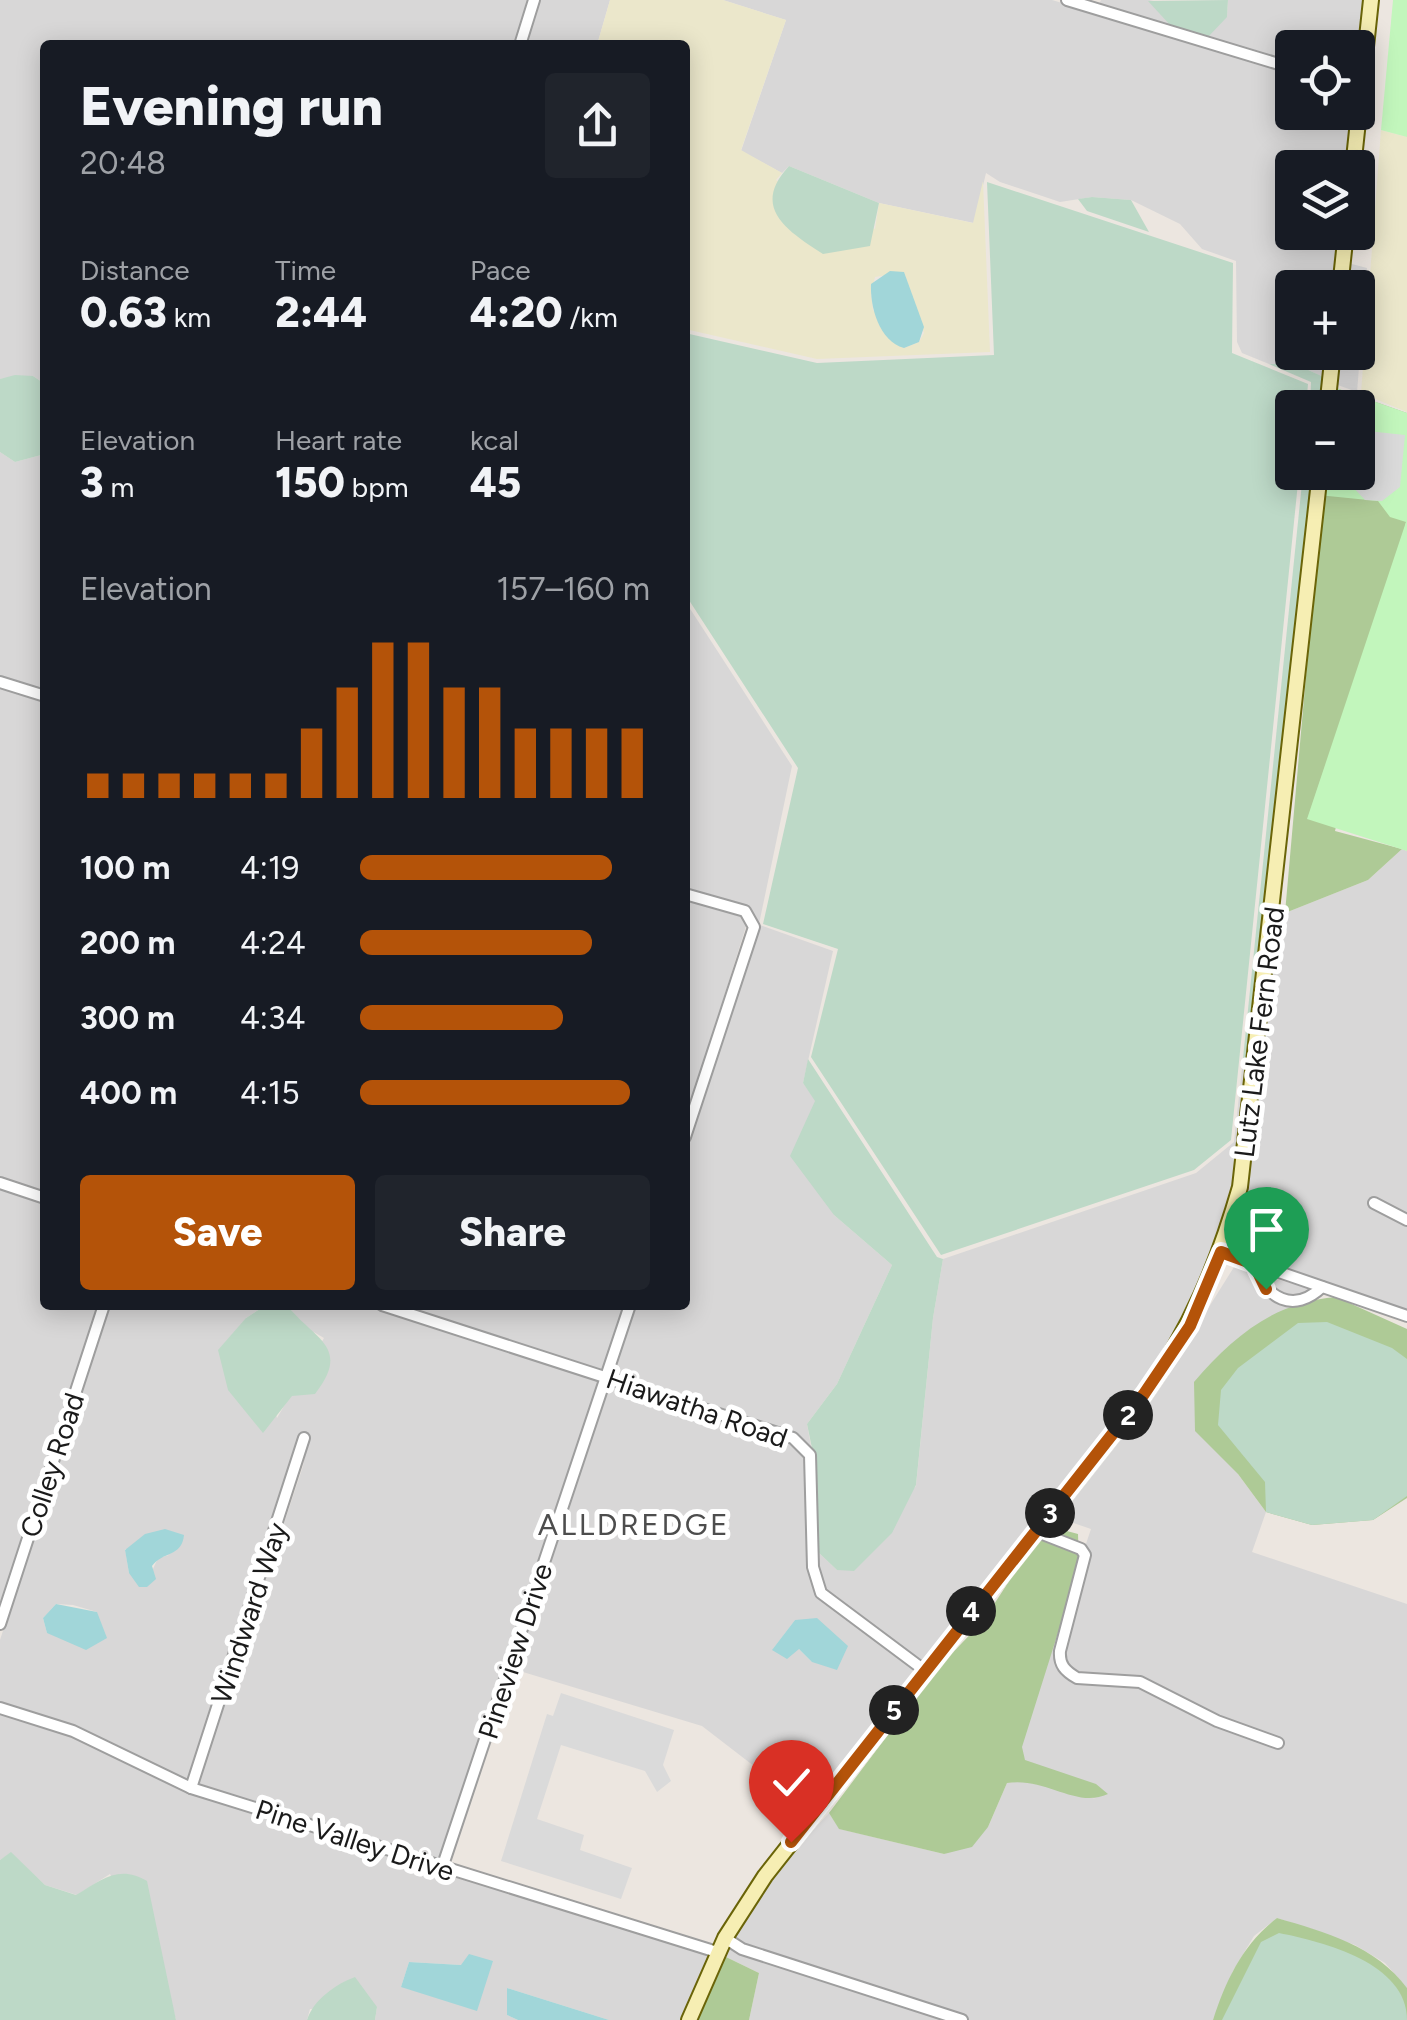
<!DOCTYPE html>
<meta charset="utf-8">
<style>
body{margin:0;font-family:Figtree,sans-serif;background:#20242c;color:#f1f3f6;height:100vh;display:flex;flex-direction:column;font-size:38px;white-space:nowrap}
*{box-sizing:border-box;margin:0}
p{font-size:32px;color:#9ea1a6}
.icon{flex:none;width:55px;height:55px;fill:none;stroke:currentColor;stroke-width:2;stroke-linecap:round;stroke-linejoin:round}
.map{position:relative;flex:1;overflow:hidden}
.side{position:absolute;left:40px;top:40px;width:650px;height:1270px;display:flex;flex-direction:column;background:#171b24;border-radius:10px;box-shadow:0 5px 25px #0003}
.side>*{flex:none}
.fabs{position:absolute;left:1275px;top:30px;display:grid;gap:20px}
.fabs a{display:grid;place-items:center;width:100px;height:100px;border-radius:10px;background:#171b24;box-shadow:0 5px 25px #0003;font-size:50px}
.pin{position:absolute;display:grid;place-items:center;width:85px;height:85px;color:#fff;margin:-102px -42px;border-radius:50% 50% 50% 0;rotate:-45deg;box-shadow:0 0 10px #0007}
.pin .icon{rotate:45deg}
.km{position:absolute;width:50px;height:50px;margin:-25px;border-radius:50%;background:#222;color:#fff;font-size:28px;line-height:50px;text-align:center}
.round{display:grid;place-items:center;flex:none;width:105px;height:105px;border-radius:10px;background:#20242c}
.overview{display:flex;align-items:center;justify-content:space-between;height:170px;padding:0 40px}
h1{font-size:55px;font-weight:800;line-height:75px}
.metrics{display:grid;grid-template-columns:repeat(3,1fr);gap:15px;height:170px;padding:10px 40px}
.metrics div{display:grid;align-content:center}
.metrics b{font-size:42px;font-weight:800}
.metrics small{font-size:28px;font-weight:400}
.metrics p{font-size:28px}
.chart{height:280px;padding:20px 40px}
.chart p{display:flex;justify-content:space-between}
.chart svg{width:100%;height:180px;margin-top:10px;stroke:#b45309;stroke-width:6}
.cta{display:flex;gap:20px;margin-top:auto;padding:20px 40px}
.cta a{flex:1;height:115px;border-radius:10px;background:#b45309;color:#fff;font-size:40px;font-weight:800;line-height:115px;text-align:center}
.cta a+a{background:#20242c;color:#f1f3f6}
ul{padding:0 40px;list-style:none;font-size:32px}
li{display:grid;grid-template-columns:160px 120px 1fr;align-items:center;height:75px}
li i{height:25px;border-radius:12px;background:#b45309}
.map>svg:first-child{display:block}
</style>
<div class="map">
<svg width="1407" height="2020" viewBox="0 0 1407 2020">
<rect width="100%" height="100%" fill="#ece6e0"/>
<!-- residential -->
<g fill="#d8d7d7" fill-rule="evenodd">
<path d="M0,0H529L515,45H45V384L33,376L0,379Z"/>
<path d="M540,0H610L597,45H525Z"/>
<path d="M723,0H1052L1292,72V112L1354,113L1348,167L1292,168V232L1341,233L1335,287L1292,288V352L1328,353L1326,378L1295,364H1269L1242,353L1237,342L1236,261L1202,249L1180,224L1131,200L1092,197L1060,202L1000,182L986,173L974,223L879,203L789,166L782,173L741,151L786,20Z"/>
<path d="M1082,0L1099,4L1101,0H1149L1227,17L1228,0H1366L1358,81V48H1292V63Z"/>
<path d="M1348,263L1367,268L1357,392L1335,384L1338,353L1358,352V288L1345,287Z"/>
<path d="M0,452L15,462L45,454V691L0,677Z"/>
<path d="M685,601L792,766L759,924L751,908L685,890Z"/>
<path d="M0,686L45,700V1193L0,1179Z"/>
<path d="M1402,849L1407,851V1316L1231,1251L1243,1209L1276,947L1285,913L1368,880Z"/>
<path d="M685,900L743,915L748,920L685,1122Z"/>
<path d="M760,925L833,951L803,1083L815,1100L834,1215L892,1265L837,1384L807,1424L812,1452L795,1434L612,1374L635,1305H685V1152Z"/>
<path d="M1242,1068L1248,1069L1236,1186L1217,1251L1164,1359L923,1664L825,1591L817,1551L837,1570L916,1486L933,1318L943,1259L1196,1173L1234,1142Z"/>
<path d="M0,1188L45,1202V1305H99L0,1609Z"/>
<path d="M1234,1267L1315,1290L1238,1474L1266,1512L1252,1552L1407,1604V1988L1385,1963L1355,1945L1277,1918L1254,1936L1233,1971L1213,2020H749L759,1973L726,1957L733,1939L784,1861L829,1813L840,1829L944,1854L988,1827L1007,1783L1029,1780L1096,1799L1013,1761L1091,1529L1056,1517L1167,1374Z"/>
<path d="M109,1305H266L246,1318L277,1418L324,1338L305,1327L287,1305H368L600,1379L439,1863L197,1785L303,1466L309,1434L300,1433L294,1463L188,1782L0,1704V1640ZM125,1549L169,1555L158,1558L152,1571L129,1573ZM56,1604L73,1605L97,1612L47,1633L43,1618Z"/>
<path d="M397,1305H625L603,1371Z"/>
<path d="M610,1382L791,1441L805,1457L808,1567L816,1594L918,1671L810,1809L702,1726L513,1669ZM795,1620L812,1662L799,1649H773Z"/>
<path d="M0,1713L71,1735L185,1790L711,1955L684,2020H609L507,1988V2015L518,2020H375L377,2007L310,2009L307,2020H176L163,1972L110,1874L77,1895L45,1885L11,1853L0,1860ZM409,1962L461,1965L401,1987Z"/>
</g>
<!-- farmland -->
<g fill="#ebe7cb" fill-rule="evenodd">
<path d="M610,0H723L786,20L741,150L782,173L776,180L875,229L879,203L973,223L983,181L990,352L817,359L685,329V45H597ZM904,272L924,333L919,342L904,348L873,310L871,294L875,277Z"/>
<path d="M1381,130L1407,137V412L1361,393Z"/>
</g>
<!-- forest -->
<g fill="#aeca96">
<path d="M1333,387L1407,413V518L1335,831L1402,849L1368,880L1285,913L1324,473L1358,472V408Z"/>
<path d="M1336,1297L1407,1329V1498L1373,1520L1312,1525L1266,1512L1238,1474L1195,1431L1194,1382C1233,1337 1274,1302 1336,1297Z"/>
<path d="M1052,1527L1078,1534L1079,1566L1022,1747L1025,1760L1096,1784L1108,1794C1076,1809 1047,1777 1007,1783L988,1827L972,1847L944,1854L839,1829L829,1813L939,1667L983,1621L1032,1546Z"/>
<path d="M1277,1918C1325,1932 1376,1946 1407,1988V2020H1213C1226,1980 1243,1944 1277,1918Z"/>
<path d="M726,1957L759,1973L749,2020H698Z"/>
</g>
<!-- wetland -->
<g fill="#bdd9c7">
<path d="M1228,0L1227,17L1207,38L1171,26L1148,1Z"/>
<path d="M789,166L879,203L870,246L823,254C788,231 750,208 789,166Z"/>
<path d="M987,182L1233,263L1232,353L1308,384L1306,407L1292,408V472L1299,473L1231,1140L1194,1170L941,1255L811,1057L838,949L763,924L798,768L685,594V333L817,363L994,355Z"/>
<path d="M1092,197L1131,200L1149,232L1087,211L1078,199Z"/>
<path d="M1269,364H1295L1326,378L1323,407H1310L1311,382Z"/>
<path d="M15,375L33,376L45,384V454L15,462L0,452V379Z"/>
<path d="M1303,473H1316L1248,1069L1242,1068Z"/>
<path d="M808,1059L937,1257L943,1259L933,1318L916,1485L892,1533L854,1571L837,1570L817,1551L816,1468L807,1424L837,1384L892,1265L834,1215L790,1156L815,1101L803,1083Z"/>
<path d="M266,1305H287C314,1340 352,1346 315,1394L292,1396L263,1433L228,1390L218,1350L246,1318Z"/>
<path d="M1327,1322L1392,1348L1407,1359V1496L1373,1520L1312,1525L1266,1512L1265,1482L1218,1425L1221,1390L1238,1368L1298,1323Z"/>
<path d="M11,1852L45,1885L76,1895C101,1880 119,1864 147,1881L176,2020H0V1860Z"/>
<path d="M1279,1933C1324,1942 1407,1963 1407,2020H1222L1261,1942Z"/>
<path d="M355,1977L377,2007L375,2020H307C313,2000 336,1984 355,1977Z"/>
</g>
<!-- park -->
<g fill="#c2f6bc">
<path d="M1393,0H1407V137L1381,130Z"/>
<path d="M1333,387L1407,413V851L1307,819L1406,522L1390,517L1378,501L1318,495L1321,473L1358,472V408L1330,407Z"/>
</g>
<!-- parking -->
<g fill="#dadada">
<path d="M1358,430L1405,435L1400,487L1382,501L1365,500L1350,484L1351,473L1358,472Z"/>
<path d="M561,1693L674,1730L663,1765L671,1781L657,1792L645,1771L561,1745L537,1819L584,1835L580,1850L632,1868L621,1899L501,1861L547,1714L553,1716Z"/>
</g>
<!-- water -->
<g fill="#a1d6d9">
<path d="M890,271L904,272L924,327L919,342L904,348C879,341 870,307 871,284Z"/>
<path d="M165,1529L184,1535C182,1557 163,1551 152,1566L156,1579L147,1587H139L129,1573L125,1550L145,1534Z"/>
<path d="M56,1604L97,1612L107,1638L86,1650L47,1633L43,1618Z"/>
<path d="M817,1618L848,1646L837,1670L812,1662L799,1649L787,1659L772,1650L795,1620Z"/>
<path d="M469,1954L493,1961L477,2011L401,1987L409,1962L461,1965Z"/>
<path d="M507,1988L609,2020H518L507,2015Z"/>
</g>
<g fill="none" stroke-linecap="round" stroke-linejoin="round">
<defs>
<g id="street">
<path d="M1067,0L1292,68"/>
<path d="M520,45L534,0"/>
<path d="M0,682L45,696"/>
<path d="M685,894L745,911L754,927L685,1137"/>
<path d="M0,1183L45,1198"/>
<path d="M1374,1203L1407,1220"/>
<path d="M1221,1252L1407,1316"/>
<path d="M1255,1264C1265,1299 1294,1314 1322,1287"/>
<path d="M382,1305L793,1438L810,1455L813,1567L821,1593L924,1670"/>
<path d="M1035,1531L1081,1549L1085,1555L1060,1651C1059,1665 1065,1671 1077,1678L1140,1682L1217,1721L1278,1743"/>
<path d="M0,1624L104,1305"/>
<path d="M0,1708L73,1731L191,1788L717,1952"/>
<path d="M191,1788L304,1438"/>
<path d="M442,1868L630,1305"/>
<path d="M725,1938L742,1949L962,2020"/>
</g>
<g id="secondary">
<path d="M1353,168L1371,0"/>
<path d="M1340,288L1346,232"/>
<path d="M1327,408L1333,352"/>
<path d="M689,2020L725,1938L765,1876L1144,1395C1191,1329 1218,1263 1240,1187L1320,472"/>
</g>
</defs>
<!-- street casing -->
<use href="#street" stroke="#9e9e9e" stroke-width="14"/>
<!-- secondary casing -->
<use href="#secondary" stroke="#6a6408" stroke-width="18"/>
<!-- street -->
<use href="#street" stroke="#fff" stroke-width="10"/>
<!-- secondary -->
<use href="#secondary" stroke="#f6eeb3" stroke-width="14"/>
</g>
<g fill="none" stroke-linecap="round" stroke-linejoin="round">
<defs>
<path id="route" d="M791,1842L1144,1394L1190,1326L1221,1252L1254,1264L1266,1289"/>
</defs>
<!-- route casing -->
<use href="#route" stroke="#fff" stroke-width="20"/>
<!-- route -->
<use href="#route" stroke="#b45309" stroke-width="12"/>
</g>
<g text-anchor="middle" stroke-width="10" stroke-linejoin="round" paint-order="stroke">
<!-- street labels -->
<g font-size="28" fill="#1a1a1a" stroke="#fff">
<text transform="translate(1259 1032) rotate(-83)" y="10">Lutz Lake Fern Road</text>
<text transform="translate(697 1408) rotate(19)" y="10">Hiawatha Road</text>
<text transform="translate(52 1465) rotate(-72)" y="10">Colley Road</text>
<text transform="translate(249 1613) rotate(-72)" y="10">Windward Way</text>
<text transform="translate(515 1651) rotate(-72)" y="10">Pineview Drive</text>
<text transform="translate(355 1840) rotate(18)" y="10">Pine Valley Drive</text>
</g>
<!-- neighbourhood labels -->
<g font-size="30" letter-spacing="2.5" fill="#4d4d4d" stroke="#fff">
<text x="634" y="1535">ALLDREDGE</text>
</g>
</g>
</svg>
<div class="fabs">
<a><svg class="icon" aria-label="locate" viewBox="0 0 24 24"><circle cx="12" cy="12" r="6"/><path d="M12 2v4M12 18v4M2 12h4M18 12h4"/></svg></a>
<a><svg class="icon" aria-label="layers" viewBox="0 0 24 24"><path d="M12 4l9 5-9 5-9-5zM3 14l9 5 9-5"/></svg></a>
<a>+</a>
<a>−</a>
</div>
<div class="pin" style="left:1266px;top:1289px;background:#1e9e55"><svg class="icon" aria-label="arrive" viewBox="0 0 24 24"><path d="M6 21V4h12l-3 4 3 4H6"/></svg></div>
<div class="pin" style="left:791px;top:1842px;background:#d93025"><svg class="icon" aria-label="check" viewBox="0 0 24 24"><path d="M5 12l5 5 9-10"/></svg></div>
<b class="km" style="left:1128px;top:1415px">2</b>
<b class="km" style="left:1050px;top:1513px">3</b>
<b class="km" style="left:971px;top:1611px">4</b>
<b class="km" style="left:894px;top:1710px">5</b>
<section class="side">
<div class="overview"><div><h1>Evening run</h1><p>20:48</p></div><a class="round"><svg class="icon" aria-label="share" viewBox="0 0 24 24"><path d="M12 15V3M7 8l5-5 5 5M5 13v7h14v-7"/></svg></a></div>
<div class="metrics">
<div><p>Distance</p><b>0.63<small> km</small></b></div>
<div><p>Time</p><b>2:44</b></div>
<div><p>Pace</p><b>4:20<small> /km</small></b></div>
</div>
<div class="metrics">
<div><p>Elevation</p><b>3<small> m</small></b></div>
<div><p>Heart rate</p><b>150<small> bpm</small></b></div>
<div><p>kcal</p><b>45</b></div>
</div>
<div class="chart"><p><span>Elevation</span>157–160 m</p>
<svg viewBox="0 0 160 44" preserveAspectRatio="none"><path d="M5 44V38M15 44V38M25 44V38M35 44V38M45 44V38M55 44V38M65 44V27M75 44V17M85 44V6M95 44V6M105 44V17M115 44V17M125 44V27M135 44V27M145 44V27M155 44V27"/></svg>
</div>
<ul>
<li><b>100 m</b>4:19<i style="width:87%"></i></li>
<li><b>200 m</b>4:24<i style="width:80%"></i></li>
<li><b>300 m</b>4:34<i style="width:70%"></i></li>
<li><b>400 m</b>4:15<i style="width:93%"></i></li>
</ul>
<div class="cta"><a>Save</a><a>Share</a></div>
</section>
</div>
